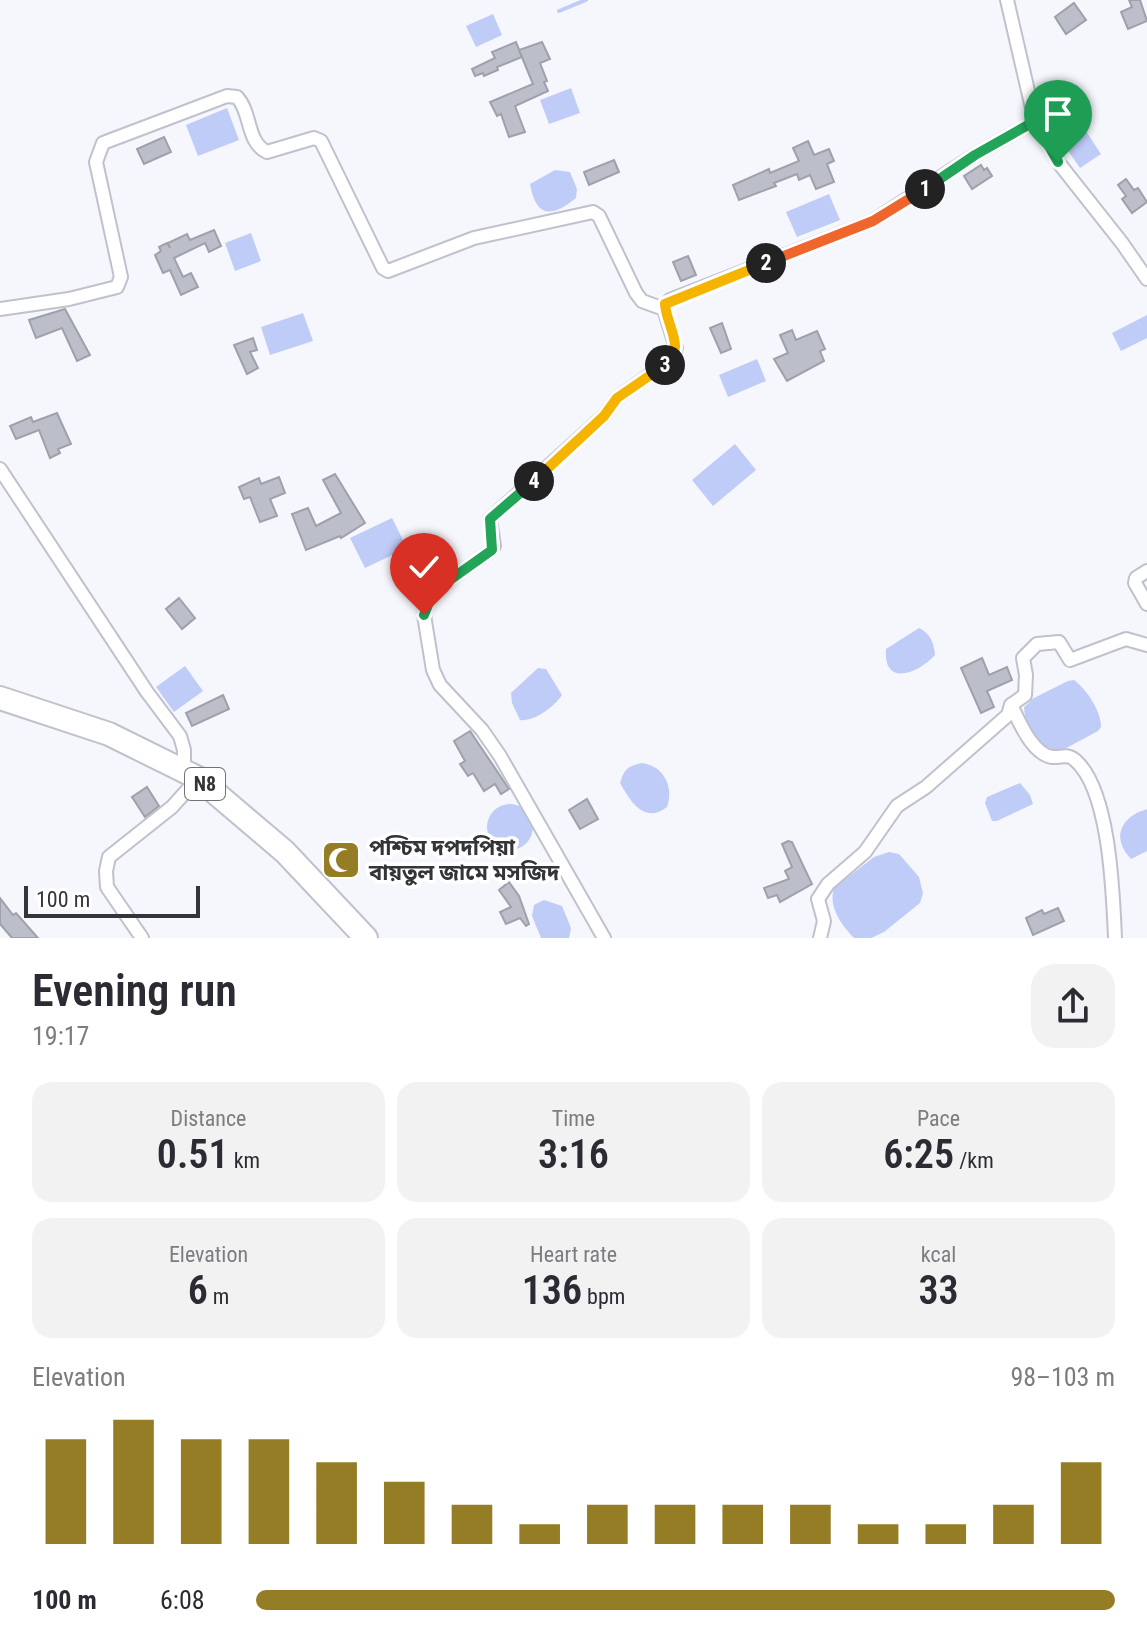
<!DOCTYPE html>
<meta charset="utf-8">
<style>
body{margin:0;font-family:"Roboto Condensed","Noto Sans Bengali",sans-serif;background:#f2f2f3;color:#2b2b33;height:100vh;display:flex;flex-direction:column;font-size:30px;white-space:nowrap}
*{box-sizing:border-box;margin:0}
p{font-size:26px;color:#7c7c81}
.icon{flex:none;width:44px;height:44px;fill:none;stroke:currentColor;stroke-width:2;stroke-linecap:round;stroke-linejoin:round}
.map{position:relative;height:938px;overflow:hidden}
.drawer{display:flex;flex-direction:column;background:#fff;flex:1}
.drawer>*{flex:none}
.scale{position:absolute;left:24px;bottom:20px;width:176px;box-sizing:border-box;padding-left:8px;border:4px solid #343539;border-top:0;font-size:22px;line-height:28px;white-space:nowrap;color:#343539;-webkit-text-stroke:6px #fff;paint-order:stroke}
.pin{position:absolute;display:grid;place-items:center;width:68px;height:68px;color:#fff;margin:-82px -34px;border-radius:50% 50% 50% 0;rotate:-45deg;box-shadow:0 0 8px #0007}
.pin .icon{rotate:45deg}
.km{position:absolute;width:40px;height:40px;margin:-20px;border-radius:50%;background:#222;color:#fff;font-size:22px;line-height:40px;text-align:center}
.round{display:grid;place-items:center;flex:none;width:84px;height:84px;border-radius:24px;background:#f2f2f3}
.summary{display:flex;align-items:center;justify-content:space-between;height:136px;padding:0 32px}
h1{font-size:44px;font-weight:600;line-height:60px}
.figures{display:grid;grid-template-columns:repeat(3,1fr);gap:12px;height:136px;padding:8px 32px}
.figures div{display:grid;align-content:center;border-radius:20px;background:#f2f2f3;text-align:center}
.figures b{font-size:40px;font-weight:600}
.figures small{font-size:22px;font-weight:400}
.figures p{font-size:22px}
.chart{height:224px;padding:16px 32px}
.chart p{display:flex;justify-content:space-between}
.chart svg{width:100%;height:144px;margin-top:8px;stroke:#957d25;stroke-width:6}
ul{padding:0 32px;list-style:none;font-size:26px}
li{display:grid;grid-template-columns:128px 96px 1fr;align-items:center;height:60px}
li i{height:20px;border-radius:10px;background:#957d25}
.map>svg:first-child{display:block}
</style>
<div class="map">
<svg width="1147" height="938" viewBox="0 0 1147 938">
<rect width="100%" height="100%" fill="#f5f7fd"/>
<!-- water -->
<g fill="#c0ccf8">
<path d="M493,14L502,35L476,47L466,26Z"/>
<path d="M571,88L580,113L549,124L540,100Z"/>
<path d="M227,108L239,140L198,156L186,125Z"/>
<path d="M1078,119L1101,154L1080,168L1056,133Z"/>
<path d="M555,170L570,172L577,189L576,198C552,218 536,218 530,184Z"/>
<path d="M829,194L840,220L797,237L786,212Z"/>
<path d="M251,233L261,261L235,271L225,243Z"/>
<path d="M303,313L313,341L270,355L261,327Z"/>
<path d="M1147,315V338L1121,351L1112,333Z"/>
<path d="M757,359L766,381L728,397L719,375Z"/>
<path d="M735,444L756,470L713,506L692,480Z"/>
<path d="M392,518L407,548L365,568L350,538Z"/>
<path d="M919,628C930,633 934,643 935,655C919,673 883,688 886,649Z"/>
<path d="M185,666L203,691L174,712L156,687Z"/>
<path d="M538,668L546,669L562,695C555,706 534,722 520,720L512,703L511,693Z"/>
<path d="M1074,680C1087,690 1101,711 1101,727L1098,731L1057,753C1037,747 1025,728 1024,707L1034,698L1068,681Z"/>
<path d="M642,763C664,766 674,787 667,807C645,824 631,803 620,783C624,769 628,766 642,763Z"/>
<path d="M1020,783L1030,795L1033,804L997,821H992L985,803L987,797Z"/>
<circle cx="510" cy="827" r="23"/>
<path d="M1147,809V851L1131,859C1111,838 1120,817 1147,809Z"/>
<path d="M889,852L899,854L919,877L923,893L920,903L884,932L871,938H854C841,925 828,906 834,888L874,857Z"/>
<path d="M544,900L562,906L571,928L569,938H541L532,916L534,905Z"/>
</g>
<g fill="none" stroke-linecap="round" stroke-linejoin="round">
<!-- stream -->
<path stroke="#c0ccf8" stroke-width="4" d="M559,11L586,0"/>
</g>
<!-- building -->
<g fill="#bcbfca" stroke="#9ea1ab" stroke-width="2">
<path d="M1129,0H1140L1147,21L1128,29L1121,12L1132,7Z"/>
<path d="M1074,3L1086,20L1066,34L1055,17Z"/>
<path d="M516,42L522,57L497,67L498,70L484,76L483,73L475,76L472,69L495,58L492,52Z"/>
<path d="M542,42L550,59L540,63L547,81L544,82L548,91L515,106L525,132L509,137L501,114L497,116L490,102L533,84L519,50Z"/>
<path d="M164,137L171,152L144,164L137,149Z"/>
<path d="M808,141L814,155L829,149L834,161L827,164L834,182L816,189L810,175L799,180L797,174L774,183L776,186L739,200L733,185L769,169L770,173L799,161L793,148Z"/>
<path d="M614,160L619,172L589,185L584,172Z"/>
<path d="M981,165L984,170L987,168L992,176L972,189L964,176Z"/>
<path d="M1126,179L1134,190L1138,188L1147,202L1132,213L1122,199L1126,196L1118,185Z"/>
<path d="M214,230L221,246L209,252L205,243L174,258L183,277L191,273L198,287L181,295L170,270L163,273L155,255L161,251L159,247L167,243L170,248L168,243L187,234L190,240Z"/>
<path d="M688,256L696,275L681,281L673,262Z"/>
<path d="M65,309L90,355L77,361L62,328L36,338L29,320Z"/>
<path d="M722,323L731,349L721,353L710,328Z"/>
<path d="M792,330L796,340L817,331L825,349L820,351L824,361L787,381L774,359L788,353L780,335Z"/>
<path d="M253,338L257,350L250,352L258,368L247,374L234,345Z"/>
<path d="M57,413L71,444L58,449L60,453L50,458L39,430L16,439L10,426L31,417L33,422Z"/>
<path d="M335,474L365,523L341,538L340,536L306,550L292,514L308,508L316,526L341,513L323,480Z"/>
<path d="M279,477L285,493L270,499L277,516L260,522L250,497L244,499L239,487L259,478L261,484Z"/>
<path d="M179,598L195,618L182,629L166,609Z"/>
<path d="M982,658L989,675L1007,667L1012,680L987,691L994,707L981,713L961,668Z"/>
<path d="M223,695L229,709L192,726L186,713Z"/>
<path d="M470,731L509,789L501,794L495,784L484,791L473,773L468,776L460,764L465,761L454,741Z"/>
<path d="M147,787L159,806L145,817L132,797Z"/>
<path d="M587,799L598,819L580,829L569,810Z"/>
<path d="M788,841L792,842L812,884L780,902L777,895L768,898L764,888L789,879L785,871L792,867L782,844Z"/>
<path d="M509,882L519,896L529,924L526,926L520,918L506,924L500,912L511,907L499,890Z"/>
<path d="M0,898L13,915L16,913L38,938H12L0,924Z"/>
<path d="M1058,908L1064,921L1033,935L1026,918L1042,910L1044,914Z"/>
</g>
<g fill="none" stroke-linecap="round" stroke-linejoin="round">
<defs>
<g id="street">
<path d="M1007,0L1035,121L1058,162L1122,243L1147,279"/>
<path d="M0,309L69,299L117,287L121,277L96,162L103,143L227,96L237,97C252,113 246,142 267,152L314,138L321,141L383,268L388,271L474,238L593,212L599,216L636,293L642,301L664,309"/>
<path d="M0,469L147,692L180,736L184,750V771"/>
<path d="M1147,571L1136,578L1135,583L1147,604"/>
<path d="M1011,705C1019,721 1032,754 1052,757C1061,758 1067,753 1075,760C1110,790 1113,894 1115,938"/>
<path d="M142,938L107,887L106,871L109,857L172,807L198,778"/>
<path d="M604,938L500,756L482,730L440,685L433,670L424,615L433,592L492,550L494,546L490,519L604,416L617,398L671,360L676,348L664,309L670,300L873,221L975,155L1035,121"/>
<path d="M820,938L824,921L818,899L828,884L865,852L897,806L926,787L1008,715L1011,705L1025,695L1026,675L1023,658L1037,644L1059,642L1070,660L1126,639L1147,645"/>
</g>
<path id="highway" d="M0,698L109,734L198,778L285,852L366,938"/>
</defs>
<!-- street casing -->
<use href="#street" stroke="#bfc2cc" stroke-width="16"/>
<!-- highway casing -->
<use href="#highway" stroke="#bfc2cc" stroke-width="26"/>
<!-- street -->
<use href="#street" stroke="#fff" stroke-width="12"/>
<!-- highway -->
<use href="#highway" stroke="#fff" stroke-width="22"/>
</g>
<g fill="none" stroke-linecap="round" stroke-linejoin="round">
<defs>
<path id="split-1" d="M925,189L975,155L1035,121L1058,162"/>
<path id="split-2" d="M766,263L873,221L925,189"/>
<path id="split-3" d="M665,365C687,349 666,325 665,304L766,263"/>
<path id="split-4" d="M534,481L604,416L617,398L665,365"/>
<path id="split-5" d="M424,615L433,592L492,550L490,519L534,481"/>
</defs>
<!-- split-1 casing -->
<use href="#split-1" stroke="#fff" stroke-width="16"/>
<!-- split-2 casing -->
<use href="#split-2" stroke="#fff" stroke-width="16"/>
<!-- split-3 casing -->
<use href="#split-3" stroke="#fff" stroke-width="16"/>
<!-- split-4 casing -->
<use href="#split-4" stroke="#fff" stroke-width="16"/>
<!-- split-5 casing -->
<use href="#split-5" stroke="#fff" stroke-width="16"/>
<!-- split-1 -->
<use href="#split-1" stroke="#22a559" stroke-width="10"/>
<!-- split-2 -->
<use href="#split-2" stroke="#f0652b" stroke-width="10"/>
<!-- split-3 -->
<use href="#split-3" stroke="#f5b400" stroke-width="10"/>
<!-- split-4 -->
<use href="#split-4" stroke="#f5b400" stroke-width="10"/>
<!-- split-5 -->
<use href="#split-5" stroke="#22a559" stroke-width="10"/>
</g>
<!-- icons -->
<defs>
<symbol id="mosque-square" viewBox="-11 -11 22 22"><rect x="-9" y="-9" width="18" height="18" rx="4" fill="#957d25" stroke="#fff"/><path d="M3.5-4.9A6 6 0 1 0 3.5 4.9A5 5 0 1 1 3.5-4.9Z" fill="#fff"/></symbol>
</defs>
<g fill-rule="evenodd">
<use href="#mosque-square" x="319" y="838" width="44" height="44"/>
</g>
<g text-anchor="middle" stroke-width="7" stroke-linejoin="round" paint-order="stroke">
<!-- shield labels -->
<rect fill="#fff" stroke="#717274" stroke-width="2" x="185" y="768" width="40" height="32" rx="6"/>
<g font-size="20" font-weight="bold" fill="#343539">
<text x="205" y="791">N8</text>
</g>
<!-- poi labels -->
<g font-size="22" font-weight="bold" fill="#343539" stroke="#fff" text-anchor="start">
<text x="369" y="855">পশ্চিম দপদপিয়া<tspan x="369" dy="25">বায়তুল জামে মসজিদ</tspan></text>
</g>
</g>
</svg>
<div class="scale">100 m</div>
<div class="pin" style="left:1058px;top:162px;background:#1e9e55"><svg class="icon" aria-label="arrive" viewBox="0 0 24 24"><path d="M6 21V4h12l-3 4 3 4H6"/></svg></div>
<div class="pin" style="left:424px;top:615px;background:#d93025"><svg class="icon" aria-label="check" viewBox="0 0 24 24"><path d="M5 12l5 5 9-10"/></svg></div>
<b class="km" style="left:925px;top:189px">1</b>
<b class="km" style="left:766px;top:263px">2</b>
<b class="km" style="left:665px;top:365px">3</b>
<b class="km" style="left:534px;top:481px">4</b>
</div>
<section class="drawer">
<div class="summary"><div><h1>Evening run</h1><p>19:17</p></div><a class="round"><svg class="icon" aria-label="share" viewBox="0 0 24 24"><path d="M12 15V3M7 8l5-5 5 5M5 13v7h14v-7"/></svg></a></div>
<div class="figures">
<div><p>Distance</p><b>0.51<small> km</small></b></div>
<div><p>Time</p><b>3:16</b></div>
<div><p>Pace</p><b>6:25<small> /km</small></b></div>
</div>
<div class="figures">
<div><p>Elevation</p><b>6<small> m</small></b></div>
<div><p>Heart rate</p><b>136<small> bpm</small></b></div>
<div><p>kcal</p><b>33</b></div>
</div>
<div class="chart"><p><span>Elevation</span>98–103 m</p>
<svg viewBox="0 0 160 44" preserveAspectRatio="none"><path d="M5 44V12M15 44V6M25 44V12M35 44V12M45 44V19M55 44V25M65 44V32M75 44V38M85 44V32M95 44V32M105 44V32M115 44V32M125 44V38M135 44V38M145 44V32M155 44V19"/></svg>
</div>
<ul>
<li><b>100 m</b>6:08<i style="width:100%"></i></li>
</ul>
</section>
